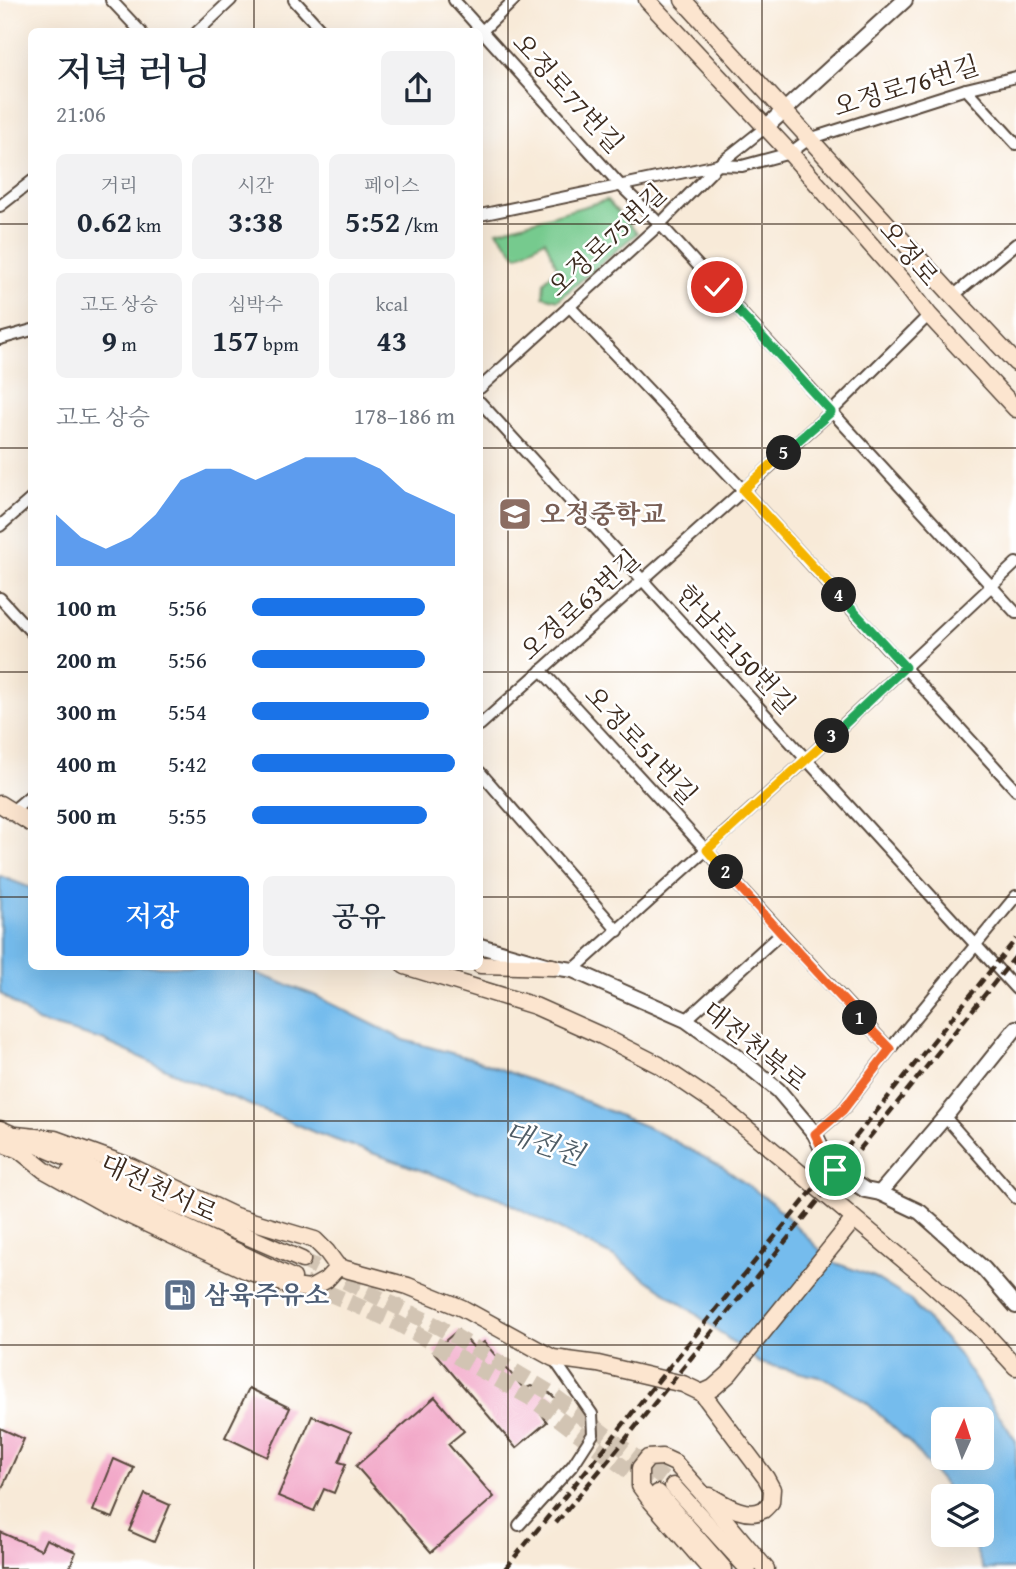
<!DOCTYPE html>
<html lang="ko">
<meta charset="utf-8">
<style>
body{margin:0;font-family:"Gentium Book Plus","Noto Serif KR",serif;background:#f2f2f3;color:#1f2937;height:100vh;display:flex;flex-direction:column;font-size:26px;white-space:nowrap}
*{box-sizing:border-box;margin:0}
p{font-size:23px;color:#747a83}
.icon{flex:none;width:38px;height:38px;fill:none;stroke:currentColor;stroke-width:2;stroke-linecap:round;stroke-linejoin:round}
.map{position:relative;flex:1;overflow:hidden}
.drawer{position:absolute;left:28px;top:28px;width:455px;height:942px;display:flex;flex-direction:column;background:#fff;border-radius:10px;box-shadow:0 7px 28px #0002}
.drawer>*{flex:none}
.needle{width:46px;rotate:3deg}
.fabs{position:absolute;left:931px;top:1407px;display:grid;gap:14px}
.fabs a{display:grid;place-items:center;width:63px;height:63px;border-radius:10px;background:#fff;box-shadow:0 7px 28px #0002;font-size:35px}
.pin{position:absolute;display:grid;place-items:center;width:60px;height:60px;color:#fff;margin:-30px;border:4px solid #fff;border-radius:50%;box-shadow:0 2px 7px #0007}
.km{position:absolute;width:35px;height:35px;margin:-18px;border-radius:50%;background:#222;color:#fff;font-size:19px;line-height:35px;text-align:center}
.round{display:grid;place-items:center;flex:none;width:74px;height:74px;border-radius:10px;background:#f2f2f3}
.summary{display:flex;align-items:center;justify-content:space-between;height:119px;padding:0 28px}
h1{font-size:38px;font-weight:600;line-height:52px}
.stats{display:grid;grid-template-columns:repeat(3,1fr);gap:10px;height:119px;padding:7px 28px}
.stats div{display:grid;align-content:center;border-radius:10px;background:#f2f2f3;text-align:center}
.stats b{font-size:30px;font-weight:600}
.stats small{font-size:19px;font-weight:400}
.stats p{font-size:19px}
.chart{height:196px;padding:14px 28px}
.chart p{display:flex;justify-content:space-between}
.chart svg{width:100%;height:126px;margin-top:7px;fill:#1a73e8;opacity:.7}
.cta{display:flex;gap:14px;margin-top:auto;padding:14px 28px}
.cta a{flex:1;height:80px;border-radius:10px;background:#1a73e8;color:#fff;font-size:28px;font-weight:600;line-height:80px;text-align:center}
.cta a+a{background:#f2f2f3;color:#1f2937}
ul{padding:0 28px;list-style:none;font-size:23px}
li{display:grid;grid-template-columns:112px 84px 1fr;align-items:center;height:52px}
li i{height:18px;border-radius:9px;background:#1a73e8}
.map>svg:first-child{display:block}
</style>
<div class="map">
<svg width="1016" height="1569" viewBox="0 0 1016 1569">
<rect width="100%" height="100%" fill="#fff"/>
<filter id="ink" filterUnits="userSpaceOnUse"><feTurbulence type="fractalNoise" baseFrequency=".0143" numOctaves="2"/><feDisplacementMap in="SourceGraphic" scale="14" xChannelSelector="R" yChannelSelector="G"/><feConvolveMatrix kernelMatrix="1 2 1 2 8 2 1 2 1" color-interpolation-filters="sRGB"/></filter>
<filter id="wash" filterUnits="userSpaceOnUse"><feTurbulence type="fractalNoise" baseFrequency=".00686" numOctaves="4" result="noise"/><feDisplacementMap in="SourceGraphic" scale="28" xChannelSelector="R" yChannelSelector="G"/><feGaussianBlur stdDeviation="1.57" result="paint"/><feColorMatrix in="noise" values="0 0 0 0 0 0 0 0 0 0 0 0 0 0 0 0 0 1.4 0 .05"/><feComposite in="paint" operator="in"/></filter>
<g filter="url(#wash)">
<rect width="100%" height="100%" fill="#f8ead8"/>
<!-- green -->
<path fill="#76ca8e" stroke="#587a56" stroke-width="2" d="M607,200L637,233L558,300L543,296L544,282L557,267L545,240L517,256L497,231Z"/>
<!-- water -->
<path fill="#75bced" stroke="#587386" stroke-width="2" fill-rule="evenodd" d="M0,876L31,888L32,966H237L314,995L404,1040L473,1059L573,1096L654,1130L724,1168L774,1204L832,1262L872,1276L909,1299L958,1354L1016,1441V1569H983L970,1535H982V1496H953L911,1444L867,1403L827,1379L760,1363L693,1312L614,1257L499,1198L316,1133L184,1077L102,1040L38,1022L0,993ZM943,1419H982V1458H943Z"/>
<g id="blocks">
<!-- building -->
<g fill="#f2a7c8">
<path d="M458,1330L475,1349L484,1342L524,1389L531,1386L550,1393L558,1401L542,1415L547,1422L516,1448L433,1351Z"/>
<path d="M249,1388L290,1408L267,1457L225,1437Z"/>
<path d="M435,1397L464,1431L448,1444L494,1497L431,1552L356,1466Z"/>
<path d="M312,1416L351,1432L339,1462L346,1464L334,1493L324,1489L314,1511L278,1496Z"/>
<path d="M0,1428L24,1439L0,1493Z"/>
<path d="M114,1459L134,1468L113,1518L93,1511Z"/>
<path d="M145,1494L170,1505L154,1542L129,1531Z"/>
<path d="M0,1532L41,1550L46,1539L76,1552L69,1569H0Z"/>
</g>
</g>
</g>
<g filter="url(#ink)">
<use href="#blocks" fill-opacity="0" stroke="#57473a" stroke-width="2"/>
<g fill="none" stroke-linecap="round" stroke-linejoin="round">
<!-- secondary-tunnel -->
<g stroke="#d2c4b3" stroke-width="16" stroke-dasharray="16 8" stroke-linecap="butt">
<path d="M302,1260L439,1327L549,1392L673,1486"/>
<path d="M305,1283L397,1323L531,1398L658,1493"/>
</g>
<defs>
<g id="minor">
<path d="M111,0L141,32"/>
<path d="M294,0L323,32"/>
<path d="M454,0L621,186L660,224L1016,613"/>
<path d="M197,32L231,0"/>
<path d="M480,33L514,0"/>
<path d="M966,89L1016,144"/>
<path d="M0,206L32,181"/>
<path d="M480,215L718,165L742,166L790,153L809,139L966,89L1016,77"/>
<path d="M953,296L1016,244"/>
<path d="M569,306L743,490L1016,790"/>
<path d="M0,339L32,330"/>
<path d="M480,388L660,224L718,165L766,127"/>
<path d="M480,402L1016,989"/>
<path d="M0,526L32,498"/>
<path d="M0,598L32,633"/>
<path d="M541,670C658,796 772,924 890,1049"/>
<path d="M480,725L831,412L929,315"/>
<path d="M480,772L618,931"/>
<path d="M12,811L32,794"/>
<path d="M573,970L806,760L1016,563"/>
<path d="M686,1020L781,933"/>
<path d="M945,1117L1016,1198"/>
<path d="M815,1134L843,1110L890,1049L1016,896"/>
<path d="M519,1525L573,1465L593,1434L592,1414L553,1358"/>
</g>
<g id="tertiary">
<path d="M766,127L905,0"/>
<path d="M480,946L553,967L573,970L686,1020L735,1055L778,1090L815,1134L825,1155L835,1170L865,1190L880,1193L920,1212L984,1269L1016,1306"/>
<path d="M880,1193L945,1117L1016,1028"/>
</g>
<g id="secondary">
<path d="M647,0L790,153L902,280L929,315L1016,409"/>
<path d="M683,0L953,296L1016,363"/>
<path d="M0,804L32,824"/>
<path d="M480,965L553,967"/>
<path d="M405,966L535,1006L602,1036L659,1065L721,1107L923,1276L982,1330L1016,1367"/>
<path d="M0,1129L302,1260"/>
<path d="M16,1135L55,1139L132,1167L235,1216L315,1240L327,1252L338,1267L326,1280L310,1289L293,1287L245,1270L105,1204L44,1170L18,1149"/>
<path d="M0,1143L27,1153"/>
<path d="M69,1173L293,1278"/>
<path d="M338,1267L408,1286L462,1308L553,1358L598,1364L683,1384L702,1393L713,1388L729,1374L854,1219"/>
<path d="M702,1393L766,1478L772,1489L771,1502C768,1505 766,1508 763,1510C746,1519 724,1504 710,1496"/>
<path d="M673,1486L748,1569"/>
<path d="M658,1493L724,1569"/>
<path d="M710,1569L651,1501L640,1486V1468L648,1458L662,1457L675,1463L702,1493L766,1569"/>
</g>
</defs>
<!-- minor casing -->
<use href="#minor" stroke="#57473a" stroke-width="14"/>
<!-- tertiary casing -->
<use href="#tertiary" stroke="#57473a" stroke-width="18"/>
<!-- secondary casing -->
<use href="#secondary" stroke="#57473a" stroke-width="19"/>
<!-- minor -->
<use href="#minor" stroke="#fff" stroke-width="10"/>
<!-- tertiary -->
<use href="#tertiary" stroke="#fff" stroke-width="14"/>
<!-- secondary -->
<use href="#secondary" stroke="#fce5cf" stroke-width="16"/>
<!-- rail -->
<g stroke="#3b2a1e" stroke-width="4.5" stroke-dasharray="10 5" stroke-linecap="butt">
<path d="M556,1523L611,1457L1016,956"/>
<path d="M505,1569L604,1449L632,1413L1016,939"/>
</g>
</g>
</g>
<g fill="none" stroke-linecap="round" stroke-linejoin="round" filter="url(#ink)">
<defs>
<path id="split-1" d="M835,1170L825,1155L815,1134L843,1110L890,1049L860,1018"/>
<path id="split-2" d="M726,872L781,933L860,1018"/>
<path id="split-3" d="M726,872L707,850L832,736"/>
<path id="split-4" d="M832,736L905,667L839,595"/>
<path id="split-5" d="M784,453L743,490L839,595"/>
<path id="split-6" d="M717,287L831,412L784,453"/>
</defs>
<!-- split-1 casing -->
<use href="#split-1" stroke="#fff" stroke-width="14"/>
<!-- split-2 casing -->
<use href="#split-2" stroke="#fff" stroke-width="14"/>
<!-- split-3 casing -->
<use href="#split-3" stroke="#fff" stroke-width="14"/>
<!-- split-4 casing -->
<use href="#split-4" stroke="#fff" stroke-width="14"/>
<!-- split-5 casing -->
<use href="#split-5" stroke="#fff" stroke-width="14"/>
<!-- split-6 casing -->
<use href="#split-6" stroke="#fff" stroke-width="14"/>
<!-- split-1 -->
<use href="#split-1" stroke="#f0652b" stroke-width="9"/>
<!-- split-2 -->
<use href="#split-2" stroke="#f0652b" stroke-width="9"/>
<!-- split-3 -->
<use href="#split-3" stroke="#f5b400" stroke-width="9"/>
<!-- split-4 -->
<use href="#split-4" stroke="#22a559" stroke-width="9"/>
<!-- split-5 -->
<use href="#split-5" stroke="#f5b400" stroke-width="9"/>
<!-- split-6 -->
<use href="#split-6" stroke="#22a559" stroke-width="9"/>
</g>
<!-- grid -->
<path fill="none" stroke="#3b2a1e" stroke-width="2" stroke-opacity="0.55" d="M254,0V32M508,0V1569M762,0V1569M0,224H32M480,224H1016M0,448H32M480,448H1016M0,672H32M480,672H1016M0,897H32M480,897H1016M254,966V1569M0,1121H1016M0,1345H1016"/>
<!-- icons -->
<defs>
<symbol id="school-square" viewBox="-11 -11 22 22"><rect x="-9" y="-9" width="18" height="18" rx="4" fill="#8d6e63" stroke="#fff"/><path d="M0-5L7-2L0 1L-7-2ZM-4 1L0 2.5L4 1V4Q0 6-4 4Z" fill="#fff"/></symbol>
<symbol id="fuel-square" viewBox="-11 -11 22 22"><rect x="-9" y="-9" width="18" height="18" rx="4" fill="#5c6f8a" stroke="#fff"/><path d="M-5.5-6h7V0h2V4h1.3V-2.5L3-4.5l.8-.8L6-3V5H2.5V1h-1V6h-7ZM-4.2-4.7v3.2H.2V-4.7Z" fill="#fff"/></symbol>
</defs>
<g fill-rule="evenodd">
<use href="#school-square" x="496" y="495" width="38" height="38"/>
<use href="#fuel-square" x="161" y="1276" width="38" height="38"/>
</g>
<g text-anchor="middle" stroke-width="5" stroke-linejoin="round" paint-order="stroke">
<!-- street labels -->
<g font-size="26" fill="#3b2a1e" stroke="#fff">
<text transform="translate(906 86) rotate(-17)" y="9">오정로76번길</text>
<text transform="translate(568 93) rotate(48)" y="9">오정로77번길</text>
<text transform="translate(607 240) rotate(-43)" y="9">오정로75번길</text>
<text transform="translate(909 253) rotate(50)" y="9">오정로</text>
<text transform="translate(580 605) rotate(-42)" y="9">오정로63번길</text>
<text transform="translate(736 649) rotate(48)" y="9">한남로150번길</text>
<text transform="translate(641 745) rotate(47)" y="9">오정로51번길</text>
<text transform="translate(755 1046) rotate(39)" y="9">대전천북로</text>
<text transform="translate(159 1188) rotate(25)" y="9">대전천서로</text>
</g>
<!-- education labels -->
<g font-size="26" font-weight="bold" fill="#785e54" stroke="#fff" text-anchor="start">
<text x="540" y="523">오정중학교</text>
</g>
<!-- service labels -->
<g font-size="26" font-weight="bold" fill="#4e5e75" stroke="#fff" text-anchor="start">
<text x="204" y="1304">삼육주유소</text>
</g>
<!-- water labels -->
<g font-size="28" font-style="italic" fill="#4f5d66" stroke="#fff">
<text transform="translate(544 1143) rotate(19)" y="10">대전천</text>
</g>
</g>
</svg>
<div class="fabs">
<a><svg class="needle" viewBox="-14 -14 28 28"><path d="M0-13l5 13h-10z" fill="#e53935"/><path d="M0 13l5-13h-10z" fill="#747a83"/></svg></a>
<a><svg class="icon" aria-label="layers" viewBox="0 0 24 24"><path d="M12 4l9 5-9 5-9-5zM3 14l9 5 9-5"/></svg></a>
</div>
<div class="pin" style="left:835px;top:1170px;background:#1e9e55"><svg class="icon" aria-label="arrive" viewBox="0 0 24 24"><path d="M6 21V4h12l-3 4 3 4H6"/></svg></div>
<div class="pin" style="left:717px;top:287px;background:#d93025"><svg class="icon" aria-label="check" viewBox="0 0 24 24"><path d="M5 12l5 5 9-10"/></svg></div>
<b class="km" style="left:860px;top:1018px">1</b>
<b class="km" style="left:726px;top:872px">2</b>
<b class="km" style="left:832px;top:736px">3</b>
<b class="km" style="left:839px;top:595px">4</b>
<b class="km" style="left:784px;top:453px">5</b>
<section class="drawer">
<div class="summary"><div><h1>저녁 러닝</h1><p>21:06</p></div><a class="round"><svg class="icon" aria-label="share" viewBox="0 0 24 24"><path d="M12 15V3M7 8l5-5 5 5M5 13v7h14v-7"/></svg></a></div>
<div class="stats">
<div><p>거리</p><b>0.62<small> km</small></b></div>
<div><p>시간</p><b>3:38</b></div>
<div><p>페이스</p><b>5:52<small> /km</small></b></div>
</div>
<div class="stats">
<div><p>고도 상승</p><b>9<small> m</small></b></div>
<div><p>심박수</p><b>157<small> bpm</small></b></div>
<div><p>kcal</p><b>43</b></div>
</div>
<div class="chart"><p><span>고도 상승</span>178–186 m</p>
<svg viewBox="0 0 160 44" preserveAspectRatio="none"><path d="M0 44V26L10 34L20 38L30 34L40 26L50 14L60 10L70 10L80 14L90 10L100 6L110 6L120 6L130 10L140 18L150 22L160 26V44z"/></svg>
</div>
<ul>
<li><b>100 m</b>5:56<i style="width:85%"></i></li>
<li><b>200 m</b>5:56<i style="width:85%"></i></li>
<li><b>300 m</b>5:54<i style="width:87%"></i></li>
<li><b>400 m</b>5:42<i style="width:100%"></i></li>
<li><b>500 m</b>5:55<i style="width:86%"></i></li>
</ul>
<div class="cta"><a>저장</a><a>공유</a></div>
</section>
</div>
